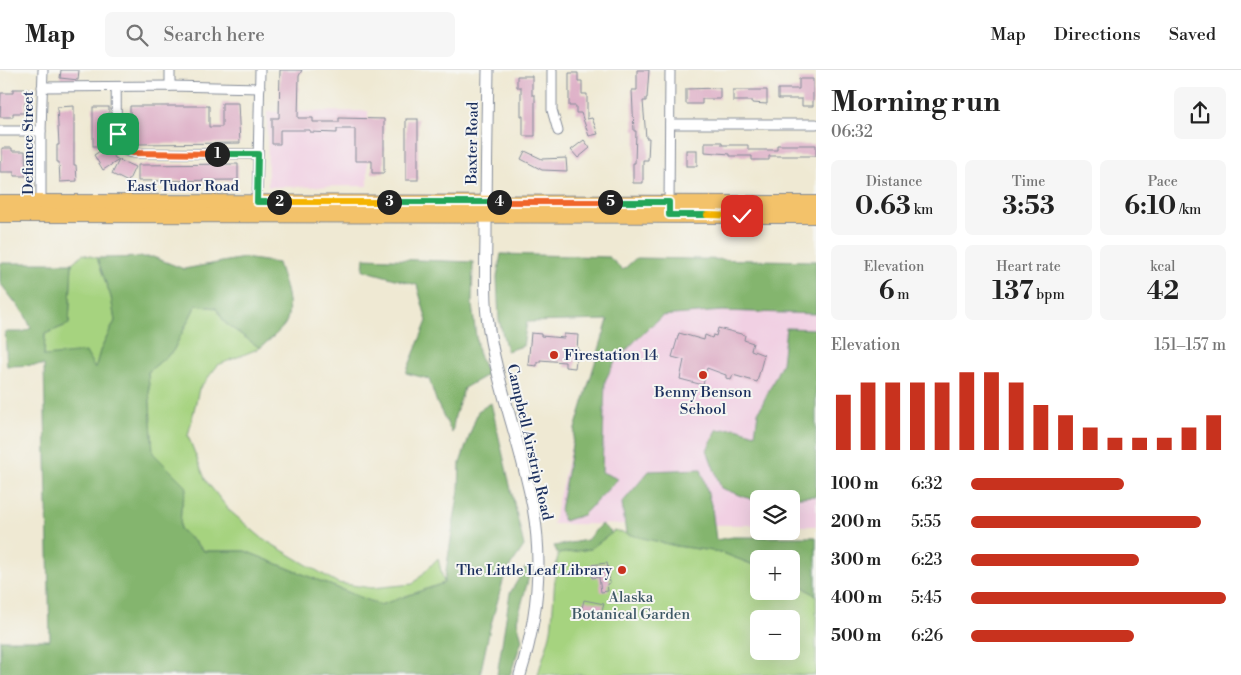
<!DOCTYPE html>
<meta charset="utf-8">
<style>
body{margin:0;font-family:"Libre Bodoni",serif;background:#f6f6f6;color:#222;height:100vh;display:flex;flex-direction:column;font-size:19px;white-space:nowrap}
*{box-sizing:border-box;margin:0}
p{font-size:16px;color:#767676}
.icon{flex:none;width:28px;height:28px;fill:none;stroke:currentColor;stroke-width:2;stroke-linecap:round;stroke-linejoin:round}
.map{position:relative;flex:1;overflow:hidden}
.sheet{display:flex;flex-direction:column;background:#fff;width:425px}
.sheet>*{flex:none}
.buttons{position:absolute;left:750px;top:420px;display:grid;gap:10px}
.buttons a{display:grid;place-items:center;width:50px;height:50px;border-radius:8px;background:#fff;box-shadow:0 5px 20px #0002;font-size:25px}
.pin{position:absolute;display:grid;place-items:center;width:42px;height:42px;color:#fff;margin:-21px;border-radius:10px;box-shadow:0 2px 8px #0006}
.km{position:absolute;width:25px;height:25px;margin:-12px;border-radius:50%;background:#222;color:#fff;font-size:14px;line-height:25px;text-align:center}
.round{display:grid;place-items:center;flex:none;width:52px;height:52px;border-radius:8px;background:#f6f6f6}
.summary{display:flex;align-items:center;justify-content:space-between;height:85px;padding:0 15px}
h1{font-size:28px;font-weight:800;line-height:38px}
.stats{display:grid;grid-template-columns:repeat(3,1fr);gap:8px;height:85px;padding:5px 15px}
.stats div{display:grid;align-content:center;border-radius:8px;background:#f6f6f6;text-align:center}
.stats b{font-size:25px;font-weight:800}
.stats small{font-size:14px;font-weight:400}
.stats p{font-size:14px}
.chart{height:140px;padding:10px 15px}
.chart p{display:flex;justify-content:space-between}
.chart svg{width:100%;height:90px;margin-top:5px;stroke:#c8321e;stroke-width:6}
ul{padding:0 15px;list-style:none;font-size:16px}
li{display:grid;grid-template-columns:80px 60px 1fr;align-items:center;height:38px}
li i{height:12px;border-radius:6px;background:#c8321e}
header{display:flex;align-items:center;gap:30px;box-sizing:border-box;height:70px;padding:0 25px;background:#fff;border-bottom:1px solid #e0e0e0}
header strong{font-size:24px}
nav{display:flex;gap:28px;margin-inline-start:auto;font-size:18px}
.search{width:350px;height:45px;background:#f6f6f6;display:flex;align-items:center;gap:12px;box-sizing:border-box;padding:0 18px;border-radius:8px;color:#767676;font-size:19px}
main{display:flex;flex:1;min-height:0}
.map>svg:first-child{display:block}
</style>
<header>
<strong>Map</strong>
<div class="search"><svg class="icon" aria-label="search" viewBox="0 0 24 24"><circle cx="10" cy="10" r="6"/><path d="M15 15l6 6"/></svg>Search here</div>
<nav><a>Map</a><a>Directions</a><a>Saved</a></nav>
</header>
<main>
<div class="map">
<svg width="816" height="605" viewBox="0 0 816 605">
<rect width="100%" height="100%" fill="#f6f6f2"/>
<filter id="ink" filterUnits="userSpaceOnUse"><feTurbulence type="fractalNoise" baseFrequency=".02" numOctaves="2"/><feDisplacementMap in="SourceGraphic" scale="10" xChannelSelector="R" yChannelSelector="G"/><feConvolveMatrix kernelMatrix="1 2 1 2 8 2 1 2 1" color-interpolation-filters="sRGB"/></filter>
<filter id="wash" filterUnits="userSpaceOnUse"><feTurbulence type="fractalNoise" baseFrequency=".0096" numOctaves="4" result="noise"/><feDisplacementMap in="SourceGraphic" scale="20" xChannelSelector="R" yChannelSelector="G"/><feGaussianBlur stdDeviation="1.12" result="paint"/><feColorMatrix in="noise" values="0 0 0 0 0 0 0 0 0 0 0 0 0 0 0 0 0 1.4 0 .05"/><feComposite in="paint" operator="in"/></filter>
<g filter="url(#wash)">
<rect width="100%" height="100%" fill="#efe9d3"/>
<!-- built -->
<g fill="#f1d0e3">
<path d="M368,41V116L268,117L267,42Z"/>
<path d="M623,199H816V456H791V429H759V455L553,454L575,359Z"/>
</g>
<!-- green -->
<g fill="#a6d37f" stroke="#60816e" fill-rule="evenodd">
<path d="M83,184L97,188L111,227L115,251L100,281L95,299L44,287L45,264L69,254L72,193Z"/>
<path d="M196,235L216,238L225,253L260,278L218,295L199,319L188,366L206,411L230,441L263,469L338,513L372,518L413,514L438,488L444,513L380,535L245,481H205L180,459L181,438L187,417L153,383L148,302L173,281Z"/>
<path d="M614,461L638,466L676,476L720,482L759,497V521H791V508L816,526V605H538C542,587 551,570 552,551C554,529 554,507 558,484L590,479ZM759,549H791V581H759Z"/>
</g>
<!-- forest -->
<g fill="#84b56e" stroke="#507266">
<path d="M501,184L609,187L623,200L636,188L816,191V244L722,241L662,246L636,270L614,293L605,311L602,402L618,409L583,445L564,451L560,440L575,359L608,250L527,252L523,276L507,281L499,250L497,207Z"/>
<path d="M153,187L184,199L244,188L278,193C283,210 296,242 283,257C276,265 268,271 260,278L225,253L216,238L196,235L173,281L148,302L153,383L187,417L181,438L180,459L204,481H245L380,535L444,513L459,420L460,393L478,341L491,333L524,476L505,504L490,558L480,605H0V570H50L44,295L7,296L5,262H23L31,258L25,245L0,213V193H72L69,254L45,264L44,286L86,282L95,299L100,281L115,251L111,227L97,188Z"/>
<path d="M364,188L473,192L472,235L478,282L487,305L464,318L455,346L452,363L437,333L429,309L406,303L427,251L417,215L363,200Z"/>
<path d="M786,258L816,259V426L753,430L721,418L707,380L717,360L736,358L755,364L758,343L782,293Z"/>
<path d="M701,399L712,438L716,470L733,467H816V526L791,508V489H759V497L720,482L676,476L626,464L622,433L649,401Z"/>
<path d="M601,454L612,463L590,479L558,484L554,476L587,470Z"/>
<path d="M525,498L531,499L517,551L522,570L510,605H497L510,523Z"/>
</g>
<g id="blocks">
<!-- building -->
<g fill="#deb0c7">
<path d="M61,0H79L78,10L60,8Z"/>
<path d="M280,0H302L299,6L298,48H313V52H339V48L384,49V103H372V91H355V59H337V63L310,62V60H280V74H272V48H279Z"/>
<path d="M637,0H649L647,28H646V31H643L646,68H649L648,90H643V113H633V93H635L636,61H634L632,20H637Z"/>
<path d="M569,3H578V11H582V24H587V49L592,48L598,64L589,66L581,43H576V36H569Z"/>
<path d="M517,6H532V25H535V66H523V46H521V17H517Z"/>
<path d="M799,9H813V36H802V29H778V19H799Z"/>
<path d="M720,18V29H702V34H686V19Z"/>
<path d="M13,19H28L27,32H25L24,43H13V47H0L1,23H13Z"/>
<path d="M733,20H767V34L752,33V31H733Z"/>
<path d="M222,33H238L240,73L137,74V52H130V36H209V57H222Z"/>
<path d="M74,36V95H76L77,111L60,112L59,92H57V75H59L57,37Z"/>
<rect x="93" y="37" width="16" height="39"/>
<rect x="406" y="49" width="12" height="61"/>
<path d="M584,70L590,78L578,88L571,80Z"/>
<path d="M705,72H722V75H748V80H777V75H816V86H769V90H752V86H730V84L705,82Z"/>
<path d="M108,76L115,88L135,97L128,112L112,104L119,90L103,100L94,85Z"/>
<path d="M2,78H12V81H25L26,106H14V102H0V92L2,91Z"/>
<rect x="686" y="80" width="11" height="16"/>
<path d="M525,81L542,89L566,88L567,101L542,100L521,89Z"/>
<path d="M238,94V110L138,111V95Z"/>
<path d="M718,258L745,265L744,270L753,273L751,280L764,285L757,312L733,305L731,310L726,308V305L707,298L703,315L680,309L684,290L672,287L679,263L704,270L705,265L712,268L713,265L716,266Z"/>
<path d="M531,263L541,264V266L564,268V264L578,265L577,280H579L578,290H576L575,298L565,297V292L540,290V292H537V296L528,295Z"/>
<path d="M607,493L610,513L607,514L608,521L601,522L599,507L592,508L590,495Z"/>
<path d="M584,530L604,534L601,544L581,542Z"/>
</g>
</g>
</g>
<g filter="url(#ink)">
<use href="#blocks" fill-opacity="0" stroke="#858c98" stroke-width="1"/>
<g fill="none" stroke-linecap="round" stroke-linejoin="round">
<defs>
<g id="minor">
<path d="M170,0V16"/>
<path d="M552,0V40L558,61"/>
<path d="M42,17L170,16L260,18"/>
<path d="M116,17C117,31 114,66 122,78C125,81 129,82 133,83L258,84"/>
<path d="M670,54H816"/>
<path d="M0,61H41"/>
<path d="M41,135V61L43,0"/>
<path d="M257,137L260,0"/>
<path d="M669,137L670,0"/>
</g>
<path id="tertiary" d="M488,0C487,54 486,108 486,163C486,190 484,218 487,246C495,311 521,373 533,437C543,493 537,551 520,605"/>
<g id="primary">
<path d="M0,132L816,133"/>
<path d="M0,145L816,146"/>
</g>
</defs>
<!-- minor casing -->
<use href="#minor" stroke="#858c98" stroke-width="11"/>
<!-- tertiary casing -->
<use href="#tertiary" stroke="#858c98" stroke-width="13"/>
<!-- primary casing -->
<use href="#primary" stroke="#858c98" stroke-width="16"/>
<!-- minor -->
<use href="#minor" stroke="#fff" stroke-width="9"/>
<!-- tertiary -->
<use href="#tertiary" stroke="#fff" stroke-width="11"/>
<!-- primary -->
<use href="#primary" stroke="#f3c26a" stroke-width="14"/>
</g>
</g>
<g fill="none" stroke-linecap="round" stroke-linejoin="round" filter="url(#ink)">
<defs>
<path id="split-1" d="M118,64C121,74 122,80 133,83L217,84"/>
<path id="split-2" d="M217,84H258L257,132H279"/>
<path id="split-3" d="M279,132H389"/>
<path id="split-4" d="M389,132H499"/>
<path id="split-5" d="M499,132H610"/>
<path id="split-6" d="M610,132H669V145H707"/>
<path id="split-7" d="M707,145L742,146"/>
</defs>
<!-- split-1 casing -->
<use href="#split-1" stroke="#fff" stroke-width="10"/>
<!-- split-2 casing -->
<use href="#split-2" stroke="#fff" stroke-width="10"/>
<!-- split-3 casing -->
<use href="#split-3" stroke="#fff" stroke-width="10"/>
<!-- split-4 casing -->
<use href="#split-4" stroke="#fff" stroke-width="10"/>
<!-- split-5 casing -->
<use href="#split-5" stroke="#fff" stroke-width="10"/>
<!-- split-6 casing -->
<use href="#split-6" stroke="#fff" stroke-width="10"/>
<!-- split-7 casing -->
<use href="#split-7" stroke="#fff" stroke-width="10"/>
<!-- split-1 -->
<use href="#split-1" stroke="#f0652b" stroke-width="6"/>
<!-- split-2 -->
<use href="#split-2" stroke="#22a559" stroke-width="6"/>
<!-- split-3 -->
<use href="#split-3" stroke="#f5b400" stroke-width="6"/>
<!-- split-4 -->
<use href="#split-4" stroke="#22a559" stroke-width="6"/>
<!-- split-5 -->
<use href="#split-5" stroke="#f0652b" stroke-width="6"/>
<!-- split-6 -->
<use href="#split-6" stroke="#22a559" stroke-width="6"/>
<!-- split-7 -->
<use href="#split-7" stroke="#f5b400" stroke-width="6"/>
</g>
<!-- markers -->
<g fill="#c8321e" stroke="#f6f6f2" stroke-width="2">
<circle cx="554" cy="285" r="5"/>
<circle cx="703" cy="305" r="5"/>
<circle cx="622" cy="500" r="5"/>
</g>
<g text-anchor="middle" stroke-width="4" stroke-linejoin="round" paint-order="stroke">
<!-- street labels -->
<g font-size="15" fill="#1b2f5e" stroke="#f6f6f2">
<text transform="translate(28 73) rotate(-90)" y="5">Defiance Street</text>
<text transform="translate(472 73) rotate(-89)" y="5">Baxter Road</text>
<text x="183" y="121">East Tudor Road</text>
<text transform="translate(530 372) rotate(77)" y="5">Campbell Airstrip Road</text>
</g>
<!-- poi labels -->
<g font-size="15" fill="#1b2f5e" stroke="#f6f6f2" text-anchor="start">
<text x="564" y="290">Firestation 14</text>
<text x="703" y="327" text-anchor="middle">Benny Benson<tspan x="703" dy="17">School</tspan></text>
<text x="612" y="505" text-anchor="end">The Little Leaf Library</text>
</g>
<!-- park labels -->
<g font-size="15" fill="#3e5866" stroke="#f6f6f2">
<text x="631" y="532">Alaska<tspan x="631" dy="17">Botanical Garden</tspan></text>
</g>
</g>
</svg>
<div class="buttons">
<a><svg class="icon" aria-label="layers" viewBox="0 0 24 24"><path d="M12 4l9 5-9 5-9-5zM3 14l9 5 9-5"/></svg></a>
<a>+</a>
<a>−</a>
</div>
<div class="pin" style="left:118px;top:64px;background:#1e9e55"><svg class="icon" aria-label="arrive" viewBox="0 0 24 24"><path d="M6 21V4h12l-3 4 3 4H6"/></svg></div>
<div class="pin" style="left:742px;top:146px;background:#d93025"><svg class="icon" aria-label="check" viewBox="0 0 24 24"><path d="M5 12l5 5 9-10"/></svg></div>
<b class="km" style="left:217px;top:84px">1</b>
<b class="km" style="left:279px;top:132px">2</b>
<b class="km" style="left:389px;top:132px">3</b>
<b class="km" style="left:499px;top:132px">4</b>
<b class="km" style="left:610px;top:132px">5</b>
</div>
<section class="sheet">
<div class="summary"><div><h1>Morning run</h1><p>06:32</p></div><a class="round"><svg class="icon" aria-label="share" viewBox="0 0 24 24"><path d="M12 15V3M7 8l5-5 5 5M5 13v7h14v-7"/></svg></a></div>
<div class="stats">
<div><p>Distance</p><b>0.63<small> km</small></b></div>
<div><p>Time</p><b>3:53</b></div>
<div><p>Pace</p><b>6:10<small> /km</small></b></div>
</div>
<div class="stats">
<div><p>Elevation</p><b>6<small> m</small></b></div>
<div><p>Heart rate</p><b>137<small> bpm</small></b></div>
<div><p>kcal</p><b>42</b></div>
</div>
<div class="chart"><p><span>Elevation</span>151–157 m</p>
<svg viewBox="0 0 160 44" preserveAspectRatio="none"><path d="M5 44V17M15 44V11M25 44V11M35 44V11M45 44V11M55 44V6M65 44V6M75 44V11M85 44V22M95 44V27M105 44V33M115 44V38M125 44V38M135 44V38M145 44V33M155 44V27"/></svg>
</div>
<ul>
<li><b>100 m</b>6:32<i style="width:60%"></i></li>
<li><b>200 m</b>5:55<i style="width:90%"></i></li>
<li><b>300 m</b>6:23<i style="width:66%"></i></li>
<li><b>400 m</b>5:45<i style="width:100%"></i></li>
<li><b>500 m</b>6:26<i style="width:64%"></i></li>
</ul>
</section>
</main>
